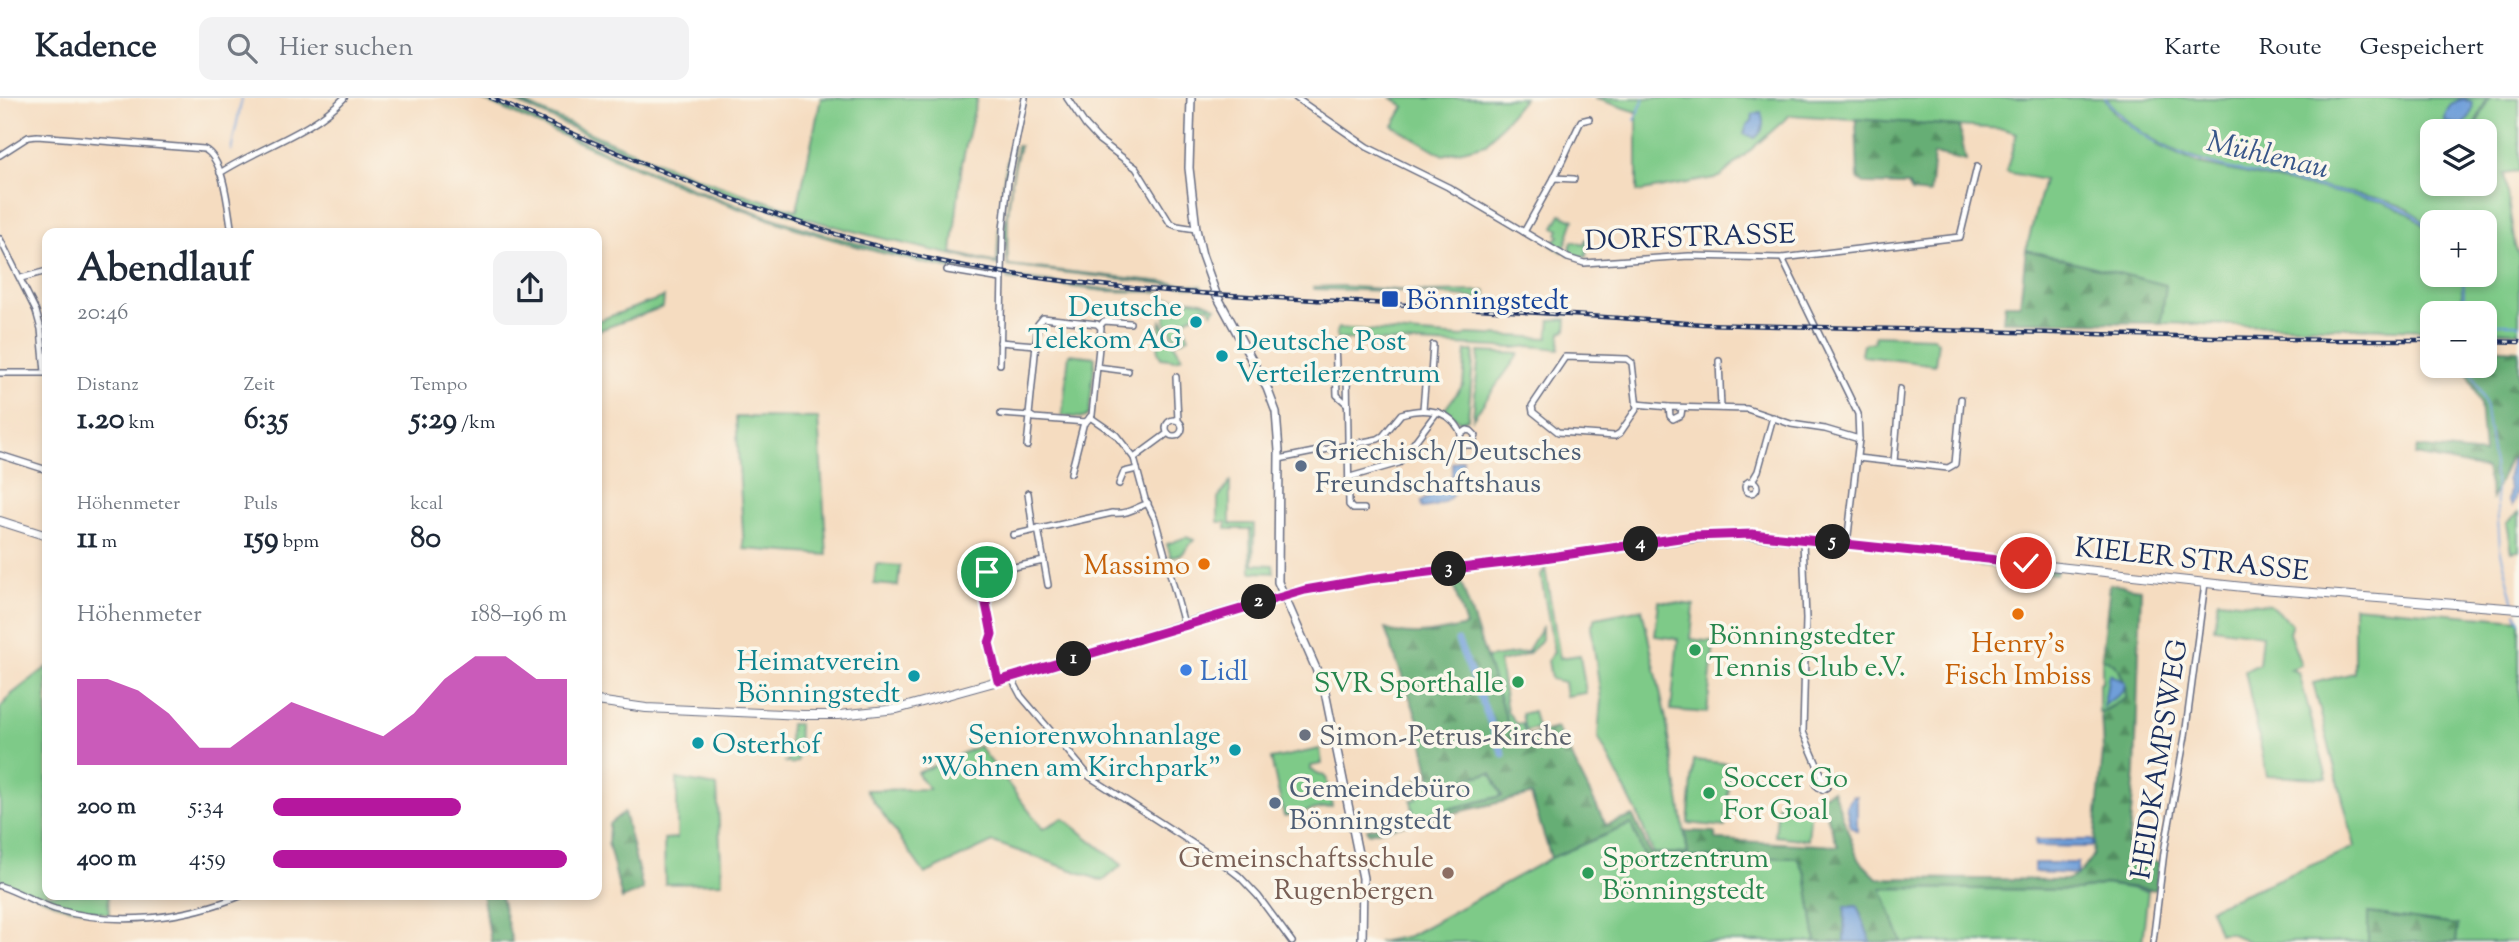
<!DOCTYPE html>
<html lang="de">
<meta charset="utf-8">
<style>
body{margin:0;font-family:"Sorts Mill Goudy",serif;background:#f2f2f3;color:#1f2937;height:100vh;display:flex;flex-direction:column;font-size:26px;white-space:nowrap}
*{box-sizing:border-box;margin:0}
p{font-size:23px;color:#747a83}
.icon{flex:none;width:38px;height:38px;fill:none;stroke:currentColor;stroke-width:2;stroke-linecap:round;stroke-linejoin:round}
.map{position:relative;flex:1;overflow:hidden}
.drawer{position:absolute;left:42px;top:130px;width:560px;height:672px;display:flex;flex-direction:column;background:#fff;border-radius:14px;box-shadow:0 4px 10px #0003}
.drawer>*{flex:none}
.tools{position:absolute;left:2420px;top:21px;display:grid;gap:14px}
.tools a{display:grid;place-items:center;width:77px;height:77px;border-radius:14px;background:#fff;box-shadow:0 4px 10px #0003;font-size:35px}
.pin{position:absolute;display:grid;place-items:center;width:60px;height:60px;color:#fff;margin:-30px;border:4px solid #fff;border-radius:50%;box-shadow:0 2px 7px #0007}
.km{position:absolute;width:35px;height:35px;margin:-18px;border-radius:50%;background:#222;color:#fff;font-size:19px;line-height:35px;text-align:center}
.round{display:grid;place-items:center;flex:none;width:74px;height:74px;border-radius:14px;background:#f2f2f3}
.headline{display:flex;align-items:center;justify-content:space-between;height:119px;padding:0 35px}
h1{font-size:38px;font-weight:700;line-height:52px}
.metrics{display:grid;grid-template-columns:repeat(3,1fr);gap:10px;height:119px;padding:7px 35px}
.metrics div{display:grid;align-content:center}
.metrics b{font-size:30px;font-weight:700}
.metrics small{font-size:19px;font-weight:400}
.metrics p{font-size:19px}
.chart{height:196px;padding:14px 35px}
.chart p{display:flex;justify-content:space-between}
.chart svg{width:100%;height:126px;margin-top:7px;fill:#b5179e;opacity:.7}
ul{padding:0 35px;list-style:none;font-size:23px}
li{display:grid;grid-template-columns:112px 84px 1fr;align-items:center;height:52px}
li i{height:18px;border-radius:9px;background:#b5179e}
header{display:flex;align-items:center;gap:42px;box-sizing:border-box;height:98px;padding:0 35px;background:#fff;border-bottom:2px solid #e0e1e3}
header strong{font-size:33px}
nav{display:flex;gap:38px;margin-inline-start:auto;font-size:24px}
.search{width:490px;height:63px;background:#f2f2f3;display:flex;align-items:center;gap:18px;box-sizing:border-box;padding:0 24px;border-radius:14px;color:#747a83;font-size:26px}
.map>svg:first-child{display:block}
</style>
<header>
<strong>Kadence</strong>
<div class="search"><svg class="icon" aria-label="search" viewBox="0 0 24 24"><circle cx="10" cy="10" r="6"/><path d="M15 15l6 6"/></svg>Hier suchen</div>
<nav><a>Karte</a><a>Route</a><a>Gespeichert</a></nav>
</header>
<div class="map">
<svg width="2519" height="844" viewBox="0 0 2519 844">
<defs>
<pattern id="forest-firs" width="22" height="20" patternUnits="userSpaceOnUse" patternTransform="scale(1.75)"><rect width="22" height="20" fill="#66ae74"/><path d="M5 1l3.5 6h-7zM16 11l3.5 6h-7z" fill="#538e62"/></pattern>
</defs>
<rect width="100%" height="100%" fill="#fbf7ec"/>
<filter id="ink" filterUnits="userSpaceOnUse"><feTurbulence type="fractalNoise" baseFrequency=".0143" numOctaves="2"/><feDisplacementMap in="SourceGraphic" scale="14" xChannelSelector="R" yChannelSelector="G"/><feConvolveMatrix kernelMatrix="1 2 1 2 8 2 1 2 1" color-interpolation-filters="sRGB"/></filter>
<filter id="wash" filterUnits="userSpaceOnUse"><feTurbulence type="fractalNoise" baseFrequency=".00686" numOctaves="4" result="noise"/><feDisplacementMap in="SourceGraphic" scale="28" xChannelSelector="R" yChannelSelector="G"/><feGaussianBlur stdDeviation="1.57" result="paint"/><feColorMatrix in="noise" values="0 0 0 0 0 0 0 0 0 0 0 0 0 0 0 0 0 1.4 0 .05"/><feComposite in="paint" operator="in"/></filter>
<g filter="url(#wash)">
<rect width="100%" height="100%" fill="#f5dcc0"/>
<!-- green -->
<g fill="#7eca88" stroke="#4c7c73" stroke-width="2">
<path d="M478,0H485C579,41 673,86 770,119C836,141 903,158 970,172H956C863,153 772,125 685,90C615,62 547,30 478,0Z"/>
<path d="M507,0L517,4V2C608,43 700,86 797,112L821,0H977L962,65L952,155L997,165C998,141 1002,62 1013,47L999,131V167C924,151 850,134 777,112C684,83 595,40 507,0Z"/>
<path d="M1392,0H1524L1486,46L1443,57L1393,28L1404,9Z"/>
<path d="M1594,0H2104L2117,18L2159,48L2199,66L2384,104L2412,117L2432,136V177H2459L2462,182V215H2432V232L2161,225L2165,187L2026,152L2044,82L2006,74L2017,35L2003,31L1790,17L1720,79L1637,94V14Z"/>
<path d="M2106,0H2487L2472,33H2432V86H2485V33H2474L2489,0H2519V73L2504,75L2515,148L2519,158V234L2485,233V215H2464V182L2462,177H2485V124H2432V133C2426,127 2420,119 2413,114C2390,100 2361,97 2335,92C2258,75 2157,69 2106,0Z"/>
<path d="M1017,48H1020C1008,87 1006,126 1008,167L1201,188L1202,190L1008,168L1004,134Z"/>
<path d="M1561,116L1574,122L1563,154L1551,147L1559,138L1557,136L1559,132L1554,129Z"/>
<path d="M1586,141H1588L1586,159L1568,157L1572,143L1584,147Z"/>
<path d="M1007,179L1105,191L1161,194L1105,193L1007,181Z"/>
<path d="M1340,188L1426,194L1486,193L1487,201L1400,193L1314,191L1313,189Z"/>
<path d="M664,199L663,209L597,233V223Z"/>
<path d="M1168,200L1202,203L1216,209L1212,215L1209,209H1203L1202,213L1182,223L1189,239L1178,244L1165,223Z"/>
<path d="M1567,221L1566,232L1561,234L1559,251L1529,248L1515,250L1338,241L1336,234L1338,230L1463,239L1467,236L1548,240L1550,222Z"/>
<path d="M1161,223L1182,259L1176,262L1161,260L1158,254Z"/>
<path d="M1875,237L1933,239L1938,244L1935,267L1863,258L1861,255L1863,246L1874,244Z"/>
<path d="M1466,253H1474L1468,320L1460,324L1445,311L1463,287Z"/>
<path d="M1479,254L1519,256L1473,320Z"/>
<path d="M1069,256L1095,259L1089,316L1084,320L1062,318Z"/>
<path d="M736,319L818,320L827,457L744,451Z"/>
<path d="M1230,384V426H1254L1253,466L1273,467L1274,475L1251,474L1250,431H1226V424H1218V400Z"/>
<path d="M2519,415V453L2512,454L2507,425Z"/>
<path d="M1186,439L1194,442L1182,456L1171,459L1167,446Z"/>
<path d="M1973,464L2057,472L2056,476L1969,466Z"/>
<path d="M876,466L900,468L898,488L874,486Z"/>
<path d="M1545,470L1560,560L1580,557L1586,595L1566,598L1564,584L1551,581L1548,562L1554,554L1541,478Z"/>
<path d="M2218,502L2270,507L2292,526L2289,535L2301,567L2291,571L2299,575L2327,680L2267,678L2245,573L2259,566L2262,537L2214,530Z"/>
<path d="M1659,503L1694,507L1691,541L1714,544L1707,615L1671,612L1678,541L1655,538Z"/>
<path d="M2354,508L2519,522V844H2456L2458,827L2368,815V844H2250L2230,835H2219L2210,810L2355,749L2313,585L2354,575Z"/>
<path d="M1642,511L1666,621L1688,756L1653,755L1638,717L1598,639L1601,601L1591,528L1596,520Z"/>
<path d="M1542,529V541C1531,558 1518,560 1499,564L1507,613L1516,626L1522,625L1526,638L1513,641L1486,560L1527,554Z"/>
<path d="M2102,560C2120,565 2126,584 2126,600L2099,615V585H2102Z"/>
<path d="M47,569V796H108L109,816L62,808L0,782V610L12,596Z"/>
<path d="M1533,613L1537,630L1525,633L1522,616Z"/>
<path d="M790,626H799L798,663L792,666L784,664H788Z"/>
<path d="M979,648L1043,731L1063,720L1122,767L1103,783L993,744L925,776L866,692L929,691L917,675Z"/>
<path d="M1320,651L1322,666L1311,668V672L1326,679L1332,708L1284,718L1271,661Z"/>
<path d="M1694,662L1731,666L1725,729L1688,725Z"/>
<path d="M1491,675L1502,698L1414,719L1411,702L1417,701L1414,683L1430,680L1433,688Z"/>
<path d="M677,681L717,688L722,785L665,786L664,741L677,740Z"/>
<path d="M1778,706L1811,709L1808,742L1775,738Z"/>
<path d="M1631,726L1646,763L1655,759L1797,760L1806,776L1816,844H1378L1409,838L1551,760Z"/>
<path d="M2104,786L2148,793L2142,844H1902L1880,790L2080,792Z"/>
</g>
<!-- forest -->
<g fill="url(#forest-firs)" stroke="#406e69" stroke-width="2">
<path d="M1856,21L1959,28L1966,63L1934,56L1930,96L1912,94L1908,87L1866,86L1858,81Z"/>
<path d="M2026,152L2166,187L2161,225L2003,223L2005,206H2020Z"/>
<path d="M2485,250L2519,252V356L2509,361L2492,401L2486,371L2415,357L2417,349L2484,356L2480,306L2465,268H2485Z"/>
<path d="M1460,481L1513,641L1557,630L1606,727L1633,718L1650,755L1688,756L1685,733L1714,734L1717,742L1838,748L1820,698L1833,692L1858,761L1877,780L2065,782C2080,778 2086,770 2093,756L2103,653L2101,615L2126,600C2126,583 2120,565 2102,560L2110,486L2141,491L2135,675L2127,759L2159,764L2156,792L2104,786L2080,792L1881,790L1902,844H1871L1856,808L1845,809L1844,844H1816L1806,776L1797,760L1655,759L1646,763L1631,726L1551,760L1531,697L1368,735L1367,731L1502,698L1491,675L1432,688L1418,622L1385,531C1412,541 1439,534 1466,528L1452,483Z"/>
<path d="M624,714L643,792L622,801L608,745L609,726Z"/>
<path d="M482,796H495L501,799L512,844H491Z"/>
<path d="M2368,815L2458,827L2456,844H2368Z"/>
</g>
<!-- water -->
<g fill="#6f9fd9" stroke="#45679c" stroke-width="2">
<path d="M2464,1L2472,5C2474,13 2468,22 2463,28L2445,24C2445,11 2452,3 2464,1Z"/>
<path d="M1761,14C1764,25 1765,32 1755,40L1744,36L1747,27L1752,23L1753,16Z"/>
<path d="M2519,358V387L2512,408L2508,403L2510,391L2507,381L2512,361Z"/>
<path d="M1463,361C1461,389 1454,408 1422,410L1421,403L1428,400L1452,378V365Z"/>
<path d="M2109,576L2125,584C2125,598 2112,599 2104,608Z"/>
<path d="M1853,698H1857V733L1851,729L1846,708Z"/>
<path d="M2035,742H2091L2094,745L2091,749L2036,748Z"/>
<path d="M2034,765H2078L2077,776L2034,774Z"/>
<path d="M1857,808L1871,844H1844L1845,809Z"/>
</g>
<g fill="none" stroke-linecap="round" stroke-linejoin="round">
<!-- stream -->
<g stroke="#6f9fd9" stroke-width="2">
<path d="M2105,0C2148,57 2209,67 2275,80C2311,88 2348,96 2385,103L2413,116L2432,134"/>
<path d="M1635,22L1644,0"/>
<path d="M1380,52L1408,65"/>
<path d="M231,53L242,0"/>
<path d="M2460,177L2463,182L2464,215"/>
<path d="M2485,226H2519"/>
<path d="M2469,268L2485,305L2494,367L2500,450L2514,506"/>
<path d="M2516,514L2519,524"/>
</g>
<!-- canal -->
<path stroke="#6f9fd9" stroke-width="7" d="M1458,543L1503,656"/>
</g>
</g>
<g filter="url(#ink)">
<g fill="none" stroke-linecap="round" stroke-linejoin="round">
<defs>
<g id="minor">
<path d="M1067,0L1086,28L1099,42L1136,70L1170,125L1177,128L1196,131"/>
<path d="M1296,0L1367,49L1448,89L1568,160L1584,165L1689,158L1782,160L1960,139L1977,69"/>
<path d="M0,57L28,39L37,38L204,51C225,61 228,113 232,135"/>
<path d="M220,75C260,49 311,35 344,0"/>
<path d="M1554,80L1574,81"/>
<path d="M1524,134L1554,80L1581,23L1589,21"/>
<path d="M0,141L36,213L41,231L45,274"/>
<path d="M1782,160L1858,316L1859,341L1847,446"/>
<path d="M947,172L1001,181"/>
<path d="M21,180L47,173"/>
<path d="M1043,220L1097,226L1101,230L1092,317L1086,324L1034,320L1029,317L1038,226Z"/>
<path d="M1100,228L1104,223L1130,225"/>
<path d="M1000,244L1036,247"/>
<path d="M1335,244L1337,297L1347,306"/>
<path d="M1565,259L1627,261L1632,265L1637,310L1620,335L1615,338L1558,334L1533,314L1532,308Z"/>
<path d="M1719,263L1721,310"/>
<path d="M1000,266L1003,132L1008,83L1025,0"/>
<path d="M1097,269L1128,273"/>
<path d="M0,275H47"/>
<path d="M1431,277L1433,247"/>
<path d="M1176,279L1178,323"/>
<path d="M1636,306L1669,309"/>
<path d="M1682,310L1681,317L1673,321L1670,318L1669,309L1747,311L1791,326L1825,331L1859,341"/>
<path d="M1001,316L1030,318L1027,348"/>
<path d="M1090,319L1116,337L1134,360L1145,401L1155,421L1184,526"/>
<circle cx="1174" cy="330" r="8"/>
<path d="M0,357L47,372"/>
<path d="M1134,360L1168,335"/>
<path d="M1857,360L1948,370L1955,366L1961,301"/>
<path d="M1279,361L1378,341L1383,338L1401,316C1421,310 1447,310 1459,331C1463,338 1459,341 1465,347H1472L1476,338L1471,333L1467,332L1461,336"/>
<path d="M1894,364L1900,291"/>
<path d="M1071,375L1084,324"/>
<path d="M1350,379L1399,365L1437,314"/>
<circle cx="1751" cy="389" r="6"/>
<path d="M1752,383L1758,373L1773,319"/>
<path d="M1119,386L1124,374L1137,371"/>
<path d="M1028,395L1033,432"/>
<path d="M1364,411H1353L1349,407L1347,274L1431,277L1425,287L1423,311"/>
<path d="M1038,430L1048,487"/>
<path d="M1013,437L1112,415C1126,417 1136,410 1148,405"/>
<path d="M1803,442L1806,521L1803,634L1822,678L1816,687L1822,692L1827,689L1822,678"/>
<path d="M1011,579L1021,598L1090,679L1217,761L1239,778L1258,798L1292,844"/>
<path d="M998,583L989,545L992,536L981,478L984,475L1044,463"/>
<path d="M0,788C19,794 36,805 55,811C117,829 186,821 245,796"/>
<path d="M2153,844L2164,754L2185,638L2205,485"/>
</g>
<path id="secondary" d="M1191,0L1189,70L1196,131L1202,157L1216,196L1267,290L1276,314L1279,353L1278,484L1324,589L1363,780L1362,844"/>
<g id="primary">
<path d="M0,423L47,438"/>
<path d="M597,603L646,610L803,617H839L897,611L1055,567L1184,526L1305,492L1369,481L1727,436L1847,446L2262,491L2519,511"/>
</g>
</defs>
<!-- minor casing -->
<use href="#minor" stroke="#676c80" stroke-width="8"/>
<!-- secondary casing -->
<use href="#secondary" stroke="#676c80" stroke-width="10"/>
<!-- primary casing -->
<use href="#primary" stroke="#676c80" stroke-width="10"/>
<!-- minor -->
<use href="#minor" stroke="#fff" stroke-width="5"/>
<!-- secondary -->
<use href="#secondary" stroke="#fff" stroke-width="7"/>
<!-- primary -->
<use href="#primary" stroke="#fff" stroke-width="8"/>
<defs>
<g id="rail">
<path d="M491,0C640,65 788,132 949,165C1069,189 1193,195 1315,202C1444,209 1574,216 1702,226L2331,242H2432"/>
<path d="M2485,243L2519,244"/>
</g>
</defs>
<!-- rail casing -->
<use href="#rail" stroke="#1b2f5e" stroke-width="4.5"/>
<!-- rail -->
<use href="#rail" stroke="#fbf7ec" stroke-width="2" stroke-dasharray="5" stroke-linecap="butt"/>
</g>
</g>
<g fill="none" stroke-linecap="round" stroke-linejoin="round" filter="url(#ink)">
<defs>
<path id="route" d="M987,474L981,480L992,536L989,545L998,583L1305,492L1369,481L1537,461L1693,438L1752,436L2026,465"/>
</defs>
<!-- route casing -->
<use href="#route" stroke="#fff" stroke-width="14"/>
<!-- route -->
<use href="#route" stroke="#b5179e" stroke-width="9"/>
</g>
<!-- markers -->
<rect fill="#1a4fb4" stroke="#fbf7ec" stroke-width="2.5" x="1381" y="192" width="18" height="18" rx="3.5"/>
<g fill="#0f9aa8" stroke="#fbf7ec" stroke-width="2.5">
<circle cx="1196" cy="224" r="7"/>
<circle cx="1222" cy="258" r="7"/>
<circle cx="914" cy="578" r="7"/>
<circle cx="698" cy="645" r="7"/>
<circle cx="1235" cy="652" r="7"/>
</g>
<g fill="#5c6f8a" stroke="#fbf7ec" stroke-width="2.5">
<circle cx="1301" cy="368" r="7"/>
<circle cx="1275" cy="705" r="7"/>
</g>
<g fill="#e8710a" stroke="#fbf7ec" stroke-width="2.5">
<circle cx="1204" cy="466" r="7"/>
<circle cx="2018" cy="516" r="7"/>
</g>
<g fill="#2e9e5b" stroke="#fbf7ec" stroke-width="2.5">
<circle cx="1695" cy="552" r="7"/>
<circle cx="1518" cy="584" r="7"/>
<circle cx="1709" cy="695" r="7"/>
<circle cx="1588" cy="775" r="7"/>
</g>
<circle fill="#3f7fe0" stroke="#fbf7ec" stroke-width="2.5" cx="1186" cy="572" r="7"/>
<circle fill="#6b7280" stroke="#fbf7ec" stroke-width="2.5" cx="1305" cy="637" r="7"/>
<circle fill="#8d6e63" stroke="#fbf7ec" stroke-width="2.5" cx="1448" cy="775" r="7"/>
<g text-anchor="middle" stroke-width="7" stroke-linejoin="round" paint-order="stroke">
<!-- street labels -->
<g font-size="28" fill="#1b2f5e" stroke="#fbf7ec">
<text transform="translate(1690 138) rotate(-2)" y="10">DORFSTRASSE</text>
<text transform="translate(2192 460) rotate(6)" y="10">KIELER STRASSE</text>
<text transform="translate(2158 661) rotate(-81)" y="10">HEIDKAMPSWEG</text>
</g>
<!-- transit labels -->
<g font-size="28" fill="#164399" stroke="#fbf7ec" text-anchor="start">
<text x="1406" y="211">Bönningstedt</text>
</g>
<!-- culture labels -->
<g font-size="28" fill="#0d838f" stroke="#fbf7ec" text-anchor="end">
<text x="1182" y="218">Deutsche<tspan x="1182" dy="32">Telekom AG</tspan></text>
<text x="1236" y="252" text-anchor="start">Deutsche Post<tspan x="1236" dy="32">Verteilerzentrum</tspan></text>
<text x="900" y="572">Heimatverein<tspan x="900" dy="32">Bönningstedt</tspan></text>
<text x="1221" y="646">Seniorenwohnanlage<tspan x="1221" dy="32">"Wohnen am Kirchpark"</tspan></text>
<text x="712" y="655" text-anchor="start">Osterhof</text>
</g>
<!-- service labels -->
<g font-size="28" fill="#4e5e75" stroke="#fbf7ec" text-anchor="start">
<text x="1315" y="362">Griechisch/Deutsches<tspan x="1315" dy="32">Freundschaftshaus</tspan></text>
<text x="1289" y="699">Gemeindebüro<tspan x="1289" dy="32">Bönningstedt</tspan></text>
</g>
<!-- food labels -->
<g font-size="28" fill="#c56008" stroke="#fbf7ec" text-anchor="end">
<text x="1190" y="476">Massimo</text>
<text x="2018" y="554" text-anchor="middle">Henry's<tspan x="2018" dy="32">Fisch Imbiss</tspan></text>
</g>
<!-- leisure labels -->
<g font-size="28" fill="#27864d" stroke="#fbf7ec" text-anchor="start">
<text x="1709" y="546">Bönningstedter<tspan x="1709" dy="32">Tennis Club e.V.</tspan></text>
<text x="1504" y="594" text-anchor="end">SVR Sporthalle</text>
<text x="1723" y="689">Soccer Go<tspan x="1723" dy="32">For Goal</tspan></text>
<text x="1602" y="769">Sportzentrum<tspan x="1602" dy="32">Bönningstedt</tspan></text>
</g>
<!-- shop labels -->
<g font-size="28" fill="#366cbe" stroke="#fbf7ec" text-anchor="start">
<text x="1200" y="582">Lidl</text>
</g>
<!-- worship labels -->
<g font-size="28" fill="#5b616d" stroke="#fbf7ec" text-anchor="start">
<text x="1319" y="647">Simon-Petrus-Kirche</text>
</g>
<!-- education labels -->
<g font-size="28" fill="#785e54" stroke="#fbf7ec" text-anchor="end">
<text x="1434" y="769">Gemeinschaftsschule<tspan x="1434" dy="32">Rugenbergen</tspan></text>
</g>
<!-- water labels -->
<g font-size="30" font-style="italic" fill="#385689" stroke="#fbf7ec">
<text transform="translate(2268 56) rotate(13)" y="10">Mühlenau</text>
</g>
</g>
</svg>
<div class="tools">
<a><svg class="icon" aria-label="layers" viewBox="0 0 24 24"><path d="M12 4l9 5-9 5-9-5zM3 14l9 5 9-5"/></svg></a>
<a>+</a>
<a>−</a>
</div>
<div class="pin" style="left:987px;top:474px;background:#1e9e55"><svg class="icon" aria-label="arrive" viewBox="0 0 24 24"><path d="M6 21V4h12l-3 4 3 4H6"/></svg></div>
<div class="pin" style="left:2026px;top:465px;background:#d93025"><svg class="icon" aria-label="check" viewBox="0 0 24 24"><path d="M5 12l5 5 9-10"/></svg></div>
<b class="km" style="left:1074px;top:561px">1</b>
<b class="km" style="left:1259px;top:504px">2</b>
<b class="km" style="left:1449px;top:471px">3</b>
<b class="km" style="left:1641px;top:446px">4</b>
<b class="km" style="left:1833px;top:444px">5</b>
<section class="drawer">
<div class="headline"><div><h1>Abendlauf</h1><p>20:46</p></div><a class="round"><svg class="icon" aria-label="share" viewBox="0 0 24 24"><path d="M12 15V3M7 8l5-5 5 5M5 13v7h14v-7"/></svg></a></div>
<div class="metrics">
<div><p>Distanz</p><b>1.20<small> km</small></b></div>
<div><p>Zeit</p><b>6:35</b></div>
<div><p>Tempo</p><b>5:29<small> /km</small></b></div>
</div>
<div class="metrics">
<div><p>Höhenmeter</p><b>11<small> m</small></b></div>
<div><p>Puls</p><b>159<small> bpm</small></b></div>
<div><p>kcal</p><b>80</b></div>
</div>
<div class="chart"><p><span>Höhenmeter</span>188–196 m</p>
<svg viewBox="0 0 160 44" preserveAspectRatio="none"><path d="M0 44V14L10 14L20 18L30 26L40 38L50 38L60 30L70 22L80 26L90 30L100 34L110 26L120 14L130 6L140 6L150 14L160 14V44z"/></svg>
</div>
<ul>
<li><b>200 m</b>5:34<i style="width:64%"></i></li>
<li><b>400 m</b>4:59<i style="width:100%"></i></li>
</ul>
</section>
</div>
